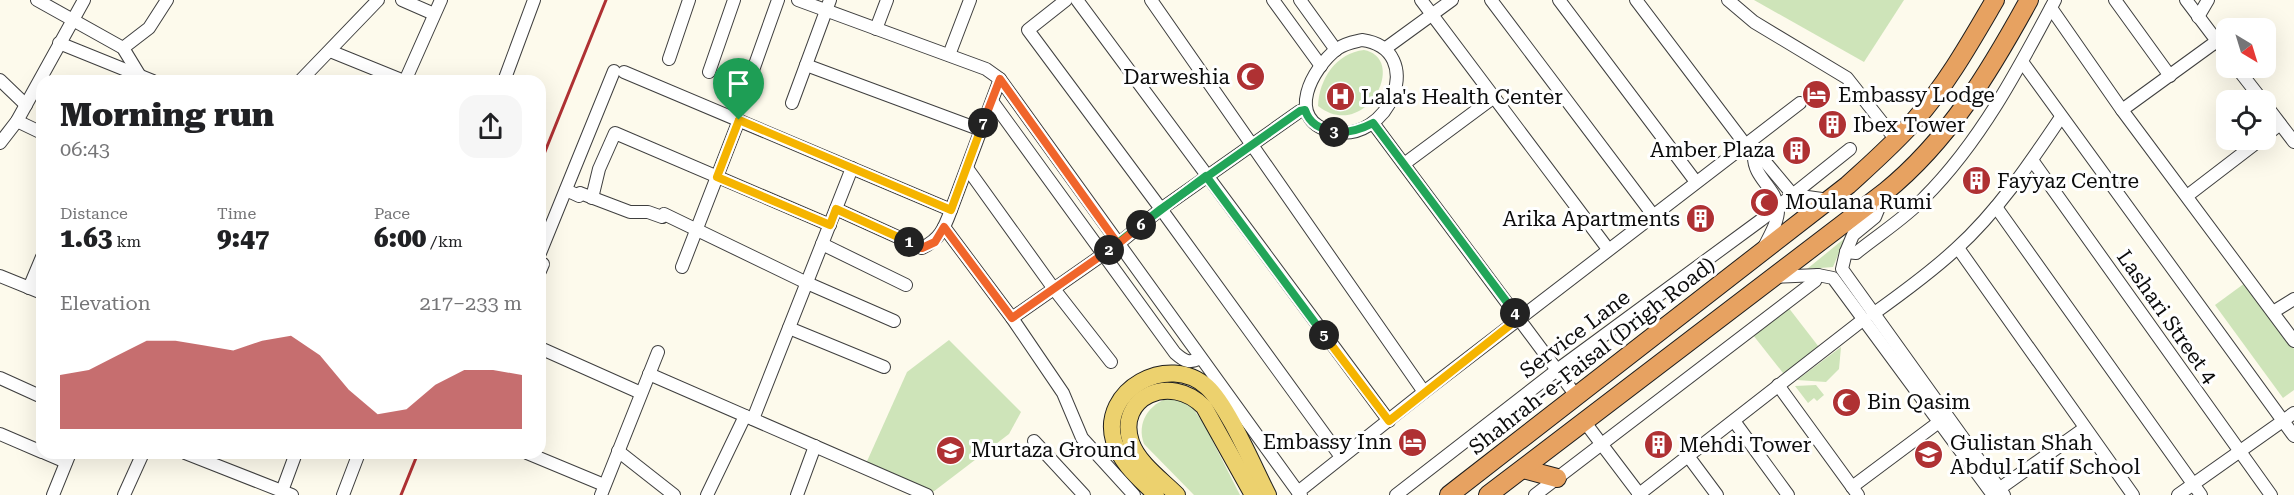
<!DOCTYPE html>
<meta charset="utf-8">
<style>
body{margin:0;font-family:"Roboto Serif",serif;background:#f6f6f6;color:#202124;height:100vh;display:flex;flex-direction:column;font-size:22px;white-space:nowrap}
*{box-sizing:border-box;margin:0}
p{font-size:20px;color:#757577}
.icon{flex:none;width:33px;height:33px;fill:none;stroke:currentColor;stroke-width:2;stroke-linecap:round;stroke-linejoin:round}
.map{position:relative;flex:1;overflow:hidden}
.side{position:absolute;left:36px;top:75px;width:510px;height:384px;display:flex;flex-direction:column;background:#fff;border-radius:18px;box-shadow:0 6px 24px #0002}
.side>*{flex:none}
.needle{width:39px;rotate:142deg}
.tools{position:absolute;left:2216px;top:18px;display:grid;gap:12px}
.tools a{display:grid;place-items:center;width:60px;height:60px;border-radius:12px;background:#fff;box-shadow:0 6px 24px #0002;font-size:30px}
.pin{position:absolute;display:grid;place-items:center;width:51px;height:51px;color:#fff;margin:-62px -26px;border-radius:50% 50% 50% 0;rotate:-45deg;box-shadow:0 0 6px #0007}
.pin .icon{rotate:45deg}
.km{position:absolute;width:30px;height:30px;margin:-15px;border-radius:50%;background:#222;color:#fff;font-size:16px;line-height:30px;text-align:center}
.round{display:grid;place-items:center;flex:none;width:63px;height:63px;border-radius:18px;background:#f6f6f6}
.head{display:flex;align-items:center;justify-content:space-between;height:102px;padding:0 24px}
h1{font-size:33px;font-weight:800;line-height:45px}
.metrics{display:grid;grid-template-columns:repeat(3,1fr);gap:9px;height:102px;padding:6px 24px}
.metrics div{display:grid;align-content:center}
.metrics b{font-size:26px;font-weight:800}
.metrics small{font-size:16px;font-weight:400}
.metrics p{font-size:16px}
.chart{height:168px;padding:12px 24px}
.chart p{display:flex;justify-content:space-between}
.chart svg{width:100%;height:108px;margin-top:6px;fill:#af3133;opacity:.7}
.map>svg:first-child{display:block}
</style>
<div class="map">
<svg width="2294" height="495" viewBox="0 0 2294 495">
<rect width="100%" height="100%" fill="#fdfaec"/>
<!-- green -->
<g fill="#cee4b9">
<path d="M1754,0H1904L1864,62Z"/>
<path d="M1364,50C1409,59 1365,143 1318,106C1319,79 1336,53 1364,50Z"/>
<path d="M1845,238L1833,267L1807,269Z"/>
<path d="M2245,283L2294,349V390L2283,398L2215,305Z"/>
<path d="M1788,307L1822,351L1787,378L1753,335Z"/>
<path d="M949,340L1021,412L1009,434L929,495L864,468L907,372Z"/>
<path d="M1841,347L1839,369L1826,382L1797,380Z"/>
<path d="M1816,385L1824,395L1817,401L1814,398L1808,403L1795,386Z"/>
<path d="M1170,398L1188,401L1205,426L1240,495H1194L1144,444C1136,423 1149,403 1170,398Z"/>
</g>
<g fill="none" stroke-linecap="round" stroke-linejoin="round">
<defs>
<g id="minor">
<path d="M37,0L123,48L140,76"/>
<path d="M402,0L434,14"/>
<path d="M798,0L986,69L1000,79L1298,492"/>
<path d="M1066,0L1028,30L1161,209L1341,457"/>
<path d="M1077,0L1389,421"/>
<path d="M1151,0L1424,392"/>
<path d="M1273,0L1321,66"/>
<path d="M1300,0L1336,50"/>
<path d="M1421,0L1608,249"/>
<path d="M1491,0L1653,215"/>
<path d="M1559,0L1696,182"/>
<path d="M1636,0L1754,156L1762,158L1793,195L1829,200"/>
<path d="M1728,0L1754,22L1847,78L1896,140"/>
<path d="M2115,0L2170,76"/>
<path d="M2186,0L2226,53"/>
<path d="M2051,8L2122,110L2294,341"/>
<path d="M2198,17L2208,0"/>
<path d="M876,29L887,0"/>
<path d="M1362,40C1428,49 1390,147 1330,131C1285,119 1312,68 1337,49C1345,43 1353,42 1362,40Z"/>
<path d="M59,43L153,81"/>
<path d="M123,48L149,28L167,0"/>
<path d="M1386,48L1452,0"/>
<path d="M330,51L404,81"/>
<path d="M949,55L970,0"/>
<path d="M669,59L689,0"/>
<path d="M2023,63L2294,436"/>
<path d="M806,65L981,130"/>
<path d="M2237,68L2262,100"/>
<path d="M624,72L951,210"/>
<path d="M709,72L734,0"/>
<path d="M0,80L26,105"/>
<path d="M300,81L378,0"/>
<path d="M405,81L441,0"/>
<path d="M504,81L534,0"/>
<path d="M747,87L778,0"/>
<path d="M992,101L1175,353C1184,361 1189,364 1200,358"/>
<path d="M792,103L830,0"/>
<path d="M2265,104L2294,142"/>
<path d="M2122,110L2217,41"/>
<path d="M17,121L42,133"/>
<path d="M1373,123L1577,397"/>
<path d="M2265,136L2280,124"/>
<path d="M0,143L17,121L84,0"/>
<path d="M1754,156C1753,177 1776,188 1778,208C1779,221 1769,237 1763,249"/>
<path d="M2032,160L2271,495"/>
<path d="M1404,164L1493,98"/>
<path d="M967,168L1054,289L1111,362"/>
<path d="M566,190L579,196L580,193L630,212H648L662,217L664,214L807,283L894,321"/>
<path d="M1885,193L1875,217L1853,235L1846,252L1842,269L2004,495"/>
<path d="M2187,196L2260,140"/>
<path d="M592,198L599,169L615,133L830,225"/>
<path d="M1996,207L2201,495"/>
<path d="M836,209L922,248C940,239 944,229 951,210L1000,79"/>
<path d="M944,227L1012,318L1063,393L1082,438L1134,495"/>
<path d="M822,244L906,285"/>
<path d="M1958,248L2133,495"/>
<path d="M1846,252L1856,253C1878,235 1904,219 1924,198C1980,142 2018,70 2055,0"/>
<path d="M540,253L614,71"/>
<path d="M540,263L543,264L540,271"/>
<path d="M682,267L739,120"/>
<path d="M0,276L42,293"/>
<path d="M1774,277L1818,275L1833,278L1993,495"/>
<path d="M29,288L42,257"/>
<path d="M2273,312L2294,299"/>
<path d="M1873,314C1901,294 1930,273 1956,249C1998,211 2030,163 2061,117"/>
<path d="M1012,318L1118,244L1161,209L1300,111L1305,110"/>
<path d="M789,328L884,367"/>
<path d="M540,348L641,393"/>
<path d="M649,374L927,495"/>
<path d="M0,378L42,397"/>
<path d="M1778,385L1858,495"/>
<path d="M753,419L852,168"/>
<path d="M1584,421L1640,495"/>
<path d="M1734,421L1788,495"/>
<path d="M0,434L42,452"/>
<path d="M1034,441L1084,495"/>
<path d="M618,451L674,495"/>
<path d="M45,453L66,462"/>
<path d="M185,453L292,495"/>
<path d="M527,453L604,485"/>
<path d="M1688,456L1717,495"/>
<path d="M1852,487L1939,422"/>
<path d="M1999,489L2085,428"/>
<path d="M282,491L296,453"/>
<path d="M53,495L70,453"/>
<path d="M124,495L143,453"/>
<path d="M343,495L359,453"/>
<path d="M601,495L658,352"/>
<path d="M707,495L745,416"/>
<path d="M797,495L815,446"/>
<path d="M1301,495L1298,492L1424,392L1800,103"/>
<path d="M1396,495L1557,370L1761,220L1850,149"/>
<path d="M1535,495L1815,281L1818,275"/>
<path d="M1638,495L1864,319"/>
<path d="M2178,495L2294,413"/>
</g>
<g id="major">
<path d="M1156,495C1140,479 1121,464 1114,441C1099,390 1169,352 1207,387C1228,406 1254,468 1268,495"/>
<path d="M1177,495C1162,480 1138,463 1131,442C1116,398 1170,372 1204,407L1253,495"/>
</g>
<g id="highway">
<path d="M1523,469L1557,478"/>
<path d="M1449,495L1848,185C1871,164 1895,143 1915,120C1947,84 1971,41 1995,0"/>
<path d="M1488,495L1885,192C1949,140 1990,71 2029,0"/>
</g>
</defs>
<!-- minor casing -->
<use href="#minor" stroke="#3f3f3f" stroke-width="14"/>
<!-- major casing -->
<use href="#major" stroke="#1d1d1d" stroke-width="18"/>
<!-- highway casing -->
<use href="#highway" stroke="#1d1d1d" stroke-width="20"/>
<!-- minor -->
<use href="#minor" stroke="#fff" stroke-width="12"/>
<!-- major -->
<use href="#major" stroke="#ecd16e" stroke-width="16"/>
<!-- highway -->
<use href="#highway" stroke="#e7a261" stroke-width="18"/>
<!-- rail -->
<g stroke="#af3133" stroke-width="3">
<path d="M540,164L606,0"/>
<path d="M401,495L418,453"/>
</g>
</g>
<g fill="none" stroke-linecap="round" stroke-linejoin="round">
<defs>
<path id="split-1" d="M739,120L717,177L830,225L836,209L909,242"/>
<path id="split-2" d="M909,242L922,248L935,242L944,227L1012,318L1109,250"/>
<path id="split-3" d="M1109,250L1161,209L1300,111L1305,110C1310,125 1320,128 1334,132"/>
<path id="split-4" d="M1334,132C1349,133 1360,130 1373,123L1515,313"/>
<path id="split-5" d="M1324,335L1389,421L1519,318L1515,313"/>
<path id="split-6" d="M1141,225L1206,176L1324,335"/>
<path id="split-7" d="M983,123L1000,79L1118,244L1141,225"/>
<path id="split-8" d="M739,120L951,210L983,123"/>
</defs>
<!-- split-1 casing -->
<use href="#split-1" stroke="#fff" stroke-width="12"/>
<!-- split-2 casing -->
<use href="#split-2" stroke="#fff" stroke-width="12"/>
<!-- split-3 casing -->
<use href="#split-3" stroke="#fff" stroke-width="12"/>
<!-- split-4 casing -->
<use href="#split-4" stroke="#fff" stroke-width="12"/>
<!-- split-5 casing -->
<use href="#split-5" stroke="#fff" stroke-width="12"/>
<!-- split-6 casing -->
<use href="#split-6" stroke="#fff" stroke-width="12"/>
<!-- split-7 casing -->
<use href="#split-7" stroke="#fff" stroke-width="12"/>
<!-- split-8 casing -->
<use href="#split-8" stroke="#fff" stroke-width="12"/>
<!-- split-1 -->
<use href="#split-1" stroke="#f5b400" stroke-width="8"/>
<!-- split-2 -->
<use href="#split-2" stroke="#f0652b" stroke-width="8"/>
<!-- split-3 -->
<use href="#split-3" stroke="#22a559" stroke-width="8"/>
<!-- split-4 -->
<use href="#split-4" stroke="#22a559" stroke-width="8"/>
<!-- split-5 -->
<use href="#split-5" stroke="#f5b400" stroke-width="8"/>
<!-- split-6 -->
<use href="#split-6" stroke="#22a559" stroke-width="8"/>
<!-- split-7 -->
<use href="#split-7" stroke="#f0652b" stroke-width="8"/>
<!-- split-8 -->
<use href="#split-8" stroke="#f5b400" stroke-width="8"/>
</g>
<!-- icons -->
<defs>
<symbol id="mosque-disc" viewBox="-11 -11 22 22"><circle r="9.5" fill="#af3133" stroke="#fff"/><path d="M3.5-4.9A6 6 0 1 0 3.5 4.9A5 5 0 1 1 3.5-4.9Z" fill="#fff"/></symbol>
<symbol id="hotel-disc" viewBox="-11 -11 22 22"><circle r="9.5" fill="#af3133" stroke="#fff"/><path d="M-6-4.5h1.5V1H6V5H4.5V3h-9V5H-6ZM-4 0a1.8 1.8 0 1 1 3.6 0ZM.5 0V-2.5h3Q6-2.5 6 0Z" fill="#fff"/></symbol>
<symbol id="hospital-disc" viewBox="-11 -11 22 22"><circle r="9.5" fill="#af3133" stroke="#fff"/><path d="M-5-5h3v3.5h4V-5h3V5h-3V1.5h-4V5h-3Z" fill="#fff"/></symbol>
<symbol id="building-disc" viewBox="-11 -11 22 22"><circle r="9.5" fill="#af3133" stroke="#fff"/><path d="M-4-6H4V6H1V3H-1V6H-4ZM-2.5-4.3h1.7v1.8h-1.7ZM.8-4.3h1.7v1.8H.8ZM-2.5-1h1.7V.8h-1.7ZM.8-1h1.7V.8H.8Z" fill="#fff"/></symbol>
<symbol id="school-disc" viewBox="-11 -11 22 22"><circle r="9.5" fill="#af3133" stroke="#fff"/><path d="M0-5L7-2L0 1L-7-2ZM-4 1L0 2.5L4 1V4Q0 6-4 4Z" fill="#fff"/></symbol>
</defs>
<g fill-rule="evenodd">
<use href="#mosque-disc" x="1234" y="60" width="33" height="33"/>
<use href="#hotel-disc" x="1800" y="78" width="33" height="33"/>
<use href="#hospital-disc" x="1324" y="80" width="33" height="33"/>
<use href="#building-disc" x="1816" y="108" width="33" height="33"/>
<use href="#building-disc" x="1780" y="134" width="33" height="33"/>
<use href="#building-disc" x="1960" y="164" width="33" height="33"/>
<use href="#mosque-disc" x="1748" y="186" width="33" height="33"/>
<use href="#building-disc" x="1684" y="202" width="33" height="33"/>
<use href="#mosque-disc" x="1830" y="386" width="33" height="33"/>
<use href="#hotel-disc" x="1396" y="426" width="33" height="33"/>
<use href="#building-disc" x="1642" y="428" width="33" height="33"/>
<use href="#school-disc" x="934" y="434" width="33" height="33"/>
<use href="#school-disc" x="1912" y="438" width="33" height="33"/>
</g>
<g text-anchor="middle" stroke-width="6" stroke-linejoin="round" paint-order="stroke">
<!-- poi labels -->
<g font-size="21" fill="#0c0c0c" stroke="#fff" text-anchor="start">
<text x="1230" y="84" text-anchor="end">Darweshia</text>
<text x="1838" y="102">Embassy Lodge</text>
<text x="1361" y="104">Lala's Health Center</text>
<text x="1853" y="132">Ibex Tower</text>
<text x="1775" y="157" text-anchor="end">Amber Plaza</text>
<text x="1997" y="188">Fayyaz Centre</text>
<text x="1785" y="209">Moulana Rumi</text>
<text x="1680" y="226" text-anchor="end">Arika Apartments</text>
<text x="1867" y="409">Bin Qasim</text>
<text x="1392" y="449" text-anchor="end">Embassy Inn</text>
<text x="1950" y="450">Gulistan Shah<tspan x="1950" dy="24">Abdul Latif School</tspan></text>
<text x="1679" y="452">Mehdi Tower</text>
<text x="971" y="457">Murtaza Ground</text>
</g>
<!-- street labels -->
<g font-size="21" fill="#0c0c0c" stroke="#fff">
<text transform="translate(2167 317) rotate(55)" y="7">Lashari Street 4</text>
<text transform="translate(1575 334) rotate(-37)" y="7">Service Lane</text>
<text transform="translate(1592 356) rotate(-38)" y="7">Shahrah-e-Faisal (Drigh Road)</text>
</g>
</g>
</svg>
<div class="tools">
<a><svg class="needle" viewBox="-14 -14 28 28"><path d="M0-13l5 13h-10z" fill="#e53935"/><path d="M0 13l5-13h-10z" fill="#757577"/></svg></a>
<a><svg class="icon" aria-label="locate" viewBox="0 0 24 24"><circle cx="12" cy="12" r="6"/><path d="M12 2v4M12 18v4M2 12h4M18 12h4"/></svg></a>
</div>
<div class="pin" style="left:739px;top:120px;background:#1e9e55"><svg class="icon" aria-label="arrive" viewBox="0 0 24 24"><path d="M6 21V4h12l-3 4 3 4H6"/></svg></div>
<b class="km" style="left:909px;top:242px">1</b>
<b class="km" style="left:1109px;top:250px">2</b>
<b class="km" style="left:1334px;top:132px">3</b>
<b class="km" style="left:1515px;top:313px">4</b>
<b class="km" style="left:1324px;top:335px">5</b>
<b class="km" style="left:1141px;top:225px">6</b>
<b class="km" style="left:983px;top:123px">7</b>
<section class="side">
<div class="head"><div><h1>Morning run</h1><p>06:43</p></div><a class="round"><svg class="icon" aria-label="share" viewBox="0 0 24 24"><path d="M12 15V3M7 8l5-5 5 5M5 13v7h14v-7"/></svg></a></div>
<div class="metrics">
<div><p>Distance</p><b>1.63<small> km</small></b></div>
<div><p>Time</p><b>9:47</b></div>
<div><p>Pace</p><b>6:00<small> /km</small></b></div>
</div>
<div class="chart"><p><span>Elevation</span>217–233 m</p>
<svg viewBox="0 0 160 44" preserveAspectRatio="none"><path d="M0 44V22L10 20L20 14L30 8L40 8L50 10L60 12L70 8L80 6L90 14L100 28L110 38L120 36L130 26L140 20L150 20L160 22V44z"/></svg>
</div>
</section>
</div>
